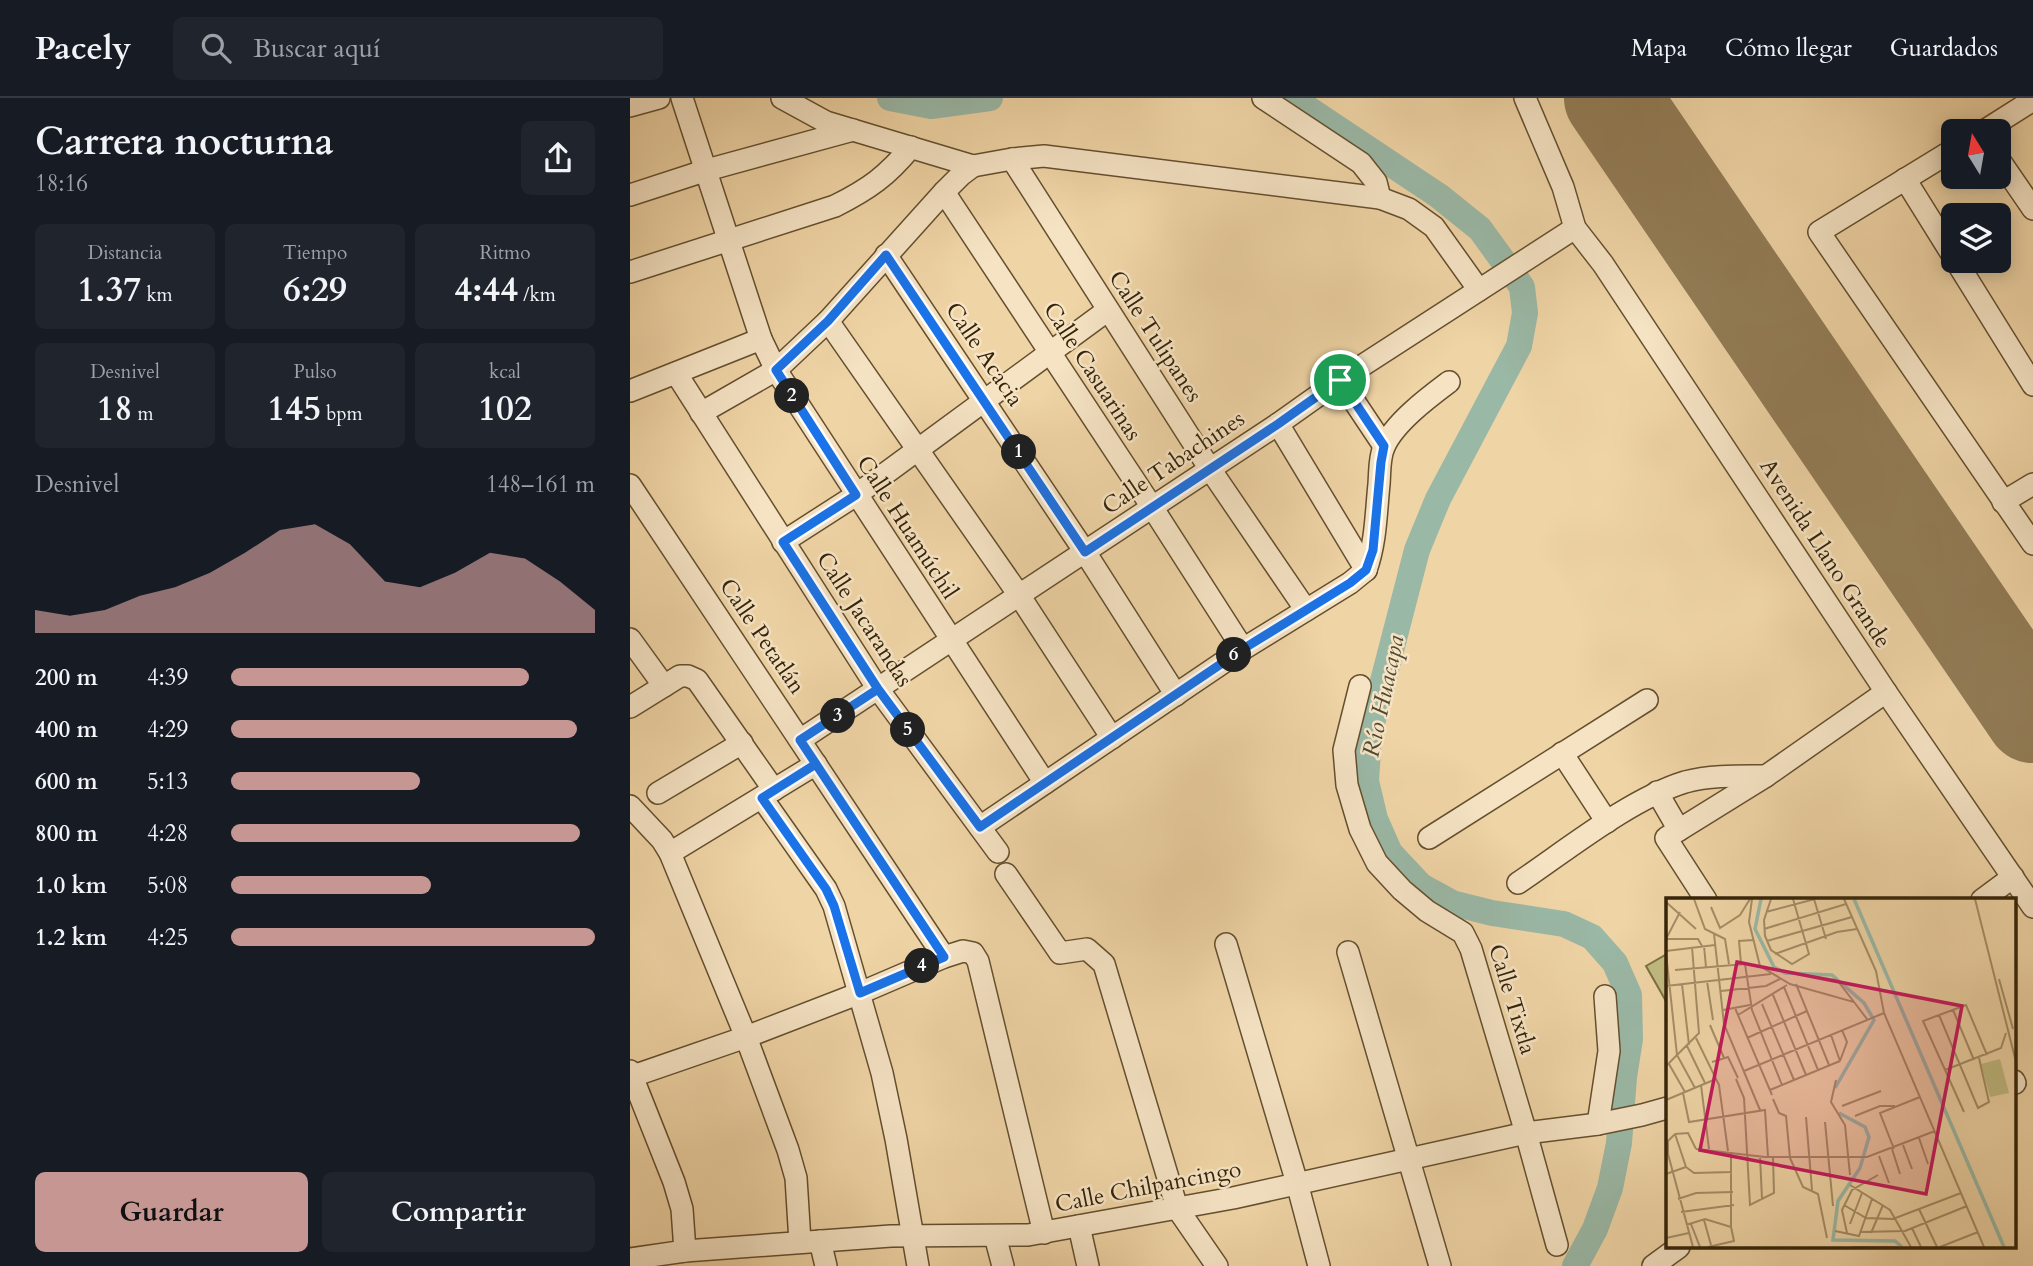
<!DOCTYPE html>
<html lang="es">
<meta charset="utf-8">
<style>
body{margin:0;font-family:Cardo,serif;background:#20242c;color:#f1f3f6;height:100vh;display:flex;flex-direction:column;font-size:26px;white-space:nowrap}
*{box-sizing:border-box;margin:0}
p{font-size:23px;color:#9ea1a6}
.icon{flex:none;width:38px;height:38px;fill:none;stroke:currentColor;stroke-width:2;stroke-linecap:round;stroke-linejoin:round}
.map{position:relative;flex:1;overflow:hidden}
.drawer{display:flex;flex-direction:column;background:#171b24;width:630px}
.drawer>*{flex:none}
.needle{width:46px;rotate:349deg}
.tools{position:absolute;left:1311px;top:21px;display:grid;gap:14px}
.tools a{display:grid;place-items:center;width:70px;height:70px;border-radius:10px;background:#171b24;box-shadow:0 4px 18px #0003;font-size:35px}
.pin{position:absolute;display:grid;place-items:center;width:60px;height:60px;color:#fff;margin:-30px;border:4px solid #fff;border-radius:50%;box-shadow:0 2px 7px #0007}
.km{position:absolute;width:35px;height:35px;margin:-18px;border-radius:50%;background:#222;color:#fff;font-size:19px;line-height:35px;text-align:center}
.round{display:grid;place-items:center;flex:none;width:74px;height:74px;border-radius:10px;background:#20242c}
.headline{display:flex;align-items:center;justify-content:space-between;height:119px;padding:0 35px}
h1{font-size:38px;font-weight:800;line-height:52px}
.figures{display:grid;grid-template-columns:repeat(3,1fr);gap:10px;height:119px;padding:7px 35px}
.figures div{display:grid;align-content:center;border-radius:10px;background:#20242c;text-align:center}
.figures b{font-size:35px;font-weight:800}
.figures small{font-size:19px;font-weight:400}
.figures p{font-size:19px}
.chart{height:196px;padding:14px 35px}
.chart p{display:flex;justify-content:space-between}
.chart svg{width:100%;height:126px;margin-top:7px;fill:#c59692;opacity:.7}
.action{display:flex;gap:14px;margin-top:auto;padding:14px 35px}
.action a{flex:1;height:80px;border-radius:10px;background:#c59692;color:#111;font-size:28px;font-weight:800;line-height:80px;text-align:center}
.action a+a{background:#20242c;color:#f1f3f6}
ul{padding:0 35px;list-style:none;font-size:23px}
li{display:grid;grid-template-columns:112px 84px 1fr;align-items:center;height:52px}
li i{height:18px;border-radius:9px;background:#c59692}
header{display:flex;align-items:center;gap:42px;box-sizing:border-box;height:98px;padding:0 35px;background:#171b24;border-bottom:2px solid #363941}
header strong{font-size:33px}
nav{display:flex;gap:38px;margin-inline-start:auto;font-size:24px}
.search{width:490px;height:63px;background:#20242c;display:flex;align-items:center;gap:18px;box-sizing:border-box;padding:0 24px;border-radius:10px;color:#9ea1a6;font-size:26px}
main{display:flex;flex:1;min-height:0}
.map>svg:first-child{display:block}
</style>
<header>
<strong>Pacely</strong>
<div class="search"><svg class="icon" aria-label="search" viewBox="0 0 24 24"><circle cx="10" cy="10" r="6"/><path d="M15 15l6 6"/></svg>Buscar aquí</div>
<nav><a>Mapa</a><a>Cómo llegar</a><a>Guardados</a></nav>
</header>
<main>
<section class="drawer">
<div class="headline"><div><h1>Carrera nocturna</h1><p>18:16</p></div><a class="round"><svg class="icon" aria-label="share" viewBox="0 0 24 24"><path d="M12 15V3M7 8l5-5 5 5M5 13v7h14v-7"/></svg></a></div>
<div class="figures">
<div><p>Distancia</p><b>1.37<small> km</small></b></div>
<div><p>Tiempo</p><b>6:29</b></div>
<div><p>Ritmo</p><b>4:44<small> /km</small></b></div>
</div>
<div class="figures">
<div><p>Desnivel</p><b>18<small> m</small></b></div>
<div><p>Pulso</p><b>145<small> bpm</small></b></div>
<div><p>kcal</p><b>102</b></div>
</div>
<div class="chart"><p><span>Desnivel</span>148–161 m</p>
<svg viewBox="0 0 160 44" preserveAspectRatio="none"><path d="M0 44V36L10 38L20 36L30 31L40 28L50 23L60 16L70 8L80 6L90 13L100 26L110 28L120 23L130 16L140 18L150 26L160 36V44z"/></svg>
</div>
<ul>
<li><b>200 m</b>4:39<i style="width:82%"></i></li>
<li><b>400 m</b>4:29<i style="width:95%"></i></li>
<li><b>600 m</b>5:13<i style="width:52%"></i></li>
<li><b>800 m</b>4:28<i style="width:96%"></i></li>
<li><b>1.0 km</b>5:08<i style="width:55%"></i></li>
<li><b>1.2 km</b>4:25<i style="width:100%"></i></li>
</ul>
<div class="action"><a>Guardar</a><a>Compartir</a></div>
</section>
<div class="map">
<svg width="1403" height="1168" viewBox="0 0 1403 1168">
<rect width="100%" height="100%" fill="#efd4a5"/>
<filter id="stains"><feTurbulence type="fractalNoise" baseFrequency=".00286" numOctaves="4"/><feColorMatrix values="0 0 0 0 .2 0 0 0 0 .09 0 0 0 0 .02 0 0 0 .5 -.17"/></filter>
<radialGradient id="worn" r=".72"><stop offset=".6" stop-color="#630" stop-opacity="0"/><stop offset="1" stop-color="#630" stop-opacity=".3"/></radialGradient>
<!-- green -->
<path fill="#c1bb81" stroke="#7b6f44" stroke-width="2" d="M1037,856V905L1016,868Z"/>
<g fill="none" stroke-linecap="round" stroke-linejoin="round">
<!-- river -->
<g stroke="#9ab8a6" stroke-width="26">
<path d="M260,0L301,8L360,0"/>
<path d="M662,0L809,98L850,131L892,189L895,215L889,248L808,401L787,452L739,637L736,683L745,721L760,755L791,788L822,805L862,815L934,826L962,839L985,865L999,897L1000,941L994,979L989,1045L980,1090L965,1131L945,1168"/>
</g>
<!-- runway -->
<path stroke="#927c56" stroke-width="96" d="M982,0L1403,617"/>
<defs>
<g id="minor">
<path d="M52,0L131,241L146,272L415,685"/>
<path d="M152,0L196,24L343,68L382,61L414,58L750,100L779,111L804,129L849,192"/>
<path d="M633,0L731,65L746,84L750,100"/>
<path d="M895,0L933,89L945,130L973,166L1256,594L1403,809"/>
<path d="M0,8L29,0"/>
<path d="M1354,33L1403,2"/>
<path d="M1323,52L1189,134L1403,446"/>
<path d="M1368,60L1403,111"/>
<path d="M382,61L580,371L676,512"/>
<path d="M1275,81L1323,158"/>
<path d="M314,94L522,409L613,551"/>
<path d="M0,97L77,72L223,32"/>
<path d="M256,157L455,454L546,597"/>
<path d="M1326,163L1403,287"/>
<path d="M0,174L205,108C239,91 257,78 281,49"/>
<path d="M198,223L389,497L482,640"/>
<path d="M46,275L248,591L368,754"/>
<path d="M710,282L754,348"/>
<path d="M0,293L131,241"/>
<path d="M71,315L146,272L198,223L314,94L331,77L343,68"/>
<path d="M648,326L736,472"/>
<path d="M0,387L314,859"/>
<path d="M1373,404L1403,386"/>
<path d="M153,444L226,397L478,212"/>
<path d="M736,472C746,444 746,415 749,386C750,374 749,360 754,349C764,325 799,299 819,284"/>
<path d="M0,541L34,588"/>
<path d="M730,588L714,652L717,687L730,731L747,765L772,792L797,813L833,835L841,851L896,1035L927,1147"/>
<path d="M0,609L50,578H58L67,582L144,692"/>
<path d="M170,642L648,326L710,282L945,130"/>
<path d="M932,655L977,724"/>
<path d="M1027,694L1049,732"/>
<path d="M28,695L112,645"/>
<path d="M132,700L196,791L204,808L252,975L266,1041L288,1168"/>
<path d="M0,708L32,742L40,755L116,939L158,1052L166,1080L170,1144"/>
<path d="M350,729L613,551L720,485L736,472"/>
<path d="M799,740L1017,602"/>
<path d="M40,755L186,666"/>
<path d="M376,776L430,855L457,851L474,866L547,1110L587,1168"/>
<path d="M888,785C937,752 1000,701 1055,684C1081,677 1109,678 1136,678"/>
<path d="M1076,802L1036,740L1136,678L1256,594"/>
<path d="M1352,802L1383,779"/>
<path d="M596,846L667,1085L689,1168"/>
<path d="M718,854L810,1168"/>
<path d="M0,973L44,1084L52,1111L55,1153"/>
<path d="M0,979L116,939L230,895L314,859L333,853L343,855L348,863L414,1135"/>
<path d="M1384,983L1385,985"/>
<path d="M968,1026L979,953L975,898"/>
<path d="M449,1128L458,1168"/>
<path d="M365,1138L373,1168"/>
<path d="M190,1143L196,1168"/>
<path d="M0,1161L55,1153L261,1138L398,1137L603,1100L896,1035L968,1026L1012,1017L1037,1010"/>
<path d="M1023,1168L1049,1149"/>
</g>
</defs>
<!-- minor casing -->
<use href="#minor" stroke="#644f2f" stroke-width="24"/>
<!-- minor -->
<use href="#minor" stroke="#f5e3c4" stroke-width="21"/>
</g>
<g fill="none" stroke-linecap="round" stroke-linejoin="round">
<defs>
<path id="route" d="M710,282L648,326L455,454L256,157L198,223L146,272L226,397L153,444L248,591L170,642L186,666L132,700L196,791L204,808L230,895L314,859C266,787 218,714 170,642L248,591L350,729L613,551L720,485L736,472L743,452L751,364L754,348L710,282"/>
</defs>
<!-- route casing -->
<use href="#route" stroke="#fff" stroke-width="14"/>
<!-- route -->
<use href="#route" stroke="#1a73e8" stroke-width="9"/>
</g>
<g text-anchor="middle" stroke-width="5" stroke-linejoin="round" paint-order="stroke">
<!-- street labels -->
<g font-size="23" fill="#352308" stroke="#f5e3c4">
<text transform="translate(526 238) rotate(57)" y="8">Calle Tulipanes</text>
<text transform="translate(355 256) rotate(56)" y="8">Calle Acacia</text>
<text transform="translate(463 273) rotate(57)" y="8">Calle Casuarinas</text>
<text transform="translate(543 364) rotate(-34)" y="8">Calle Tabachines</text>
<text transform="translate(278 429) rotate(57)" y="8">Calle Huamúchil</text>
<text transform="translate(1196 455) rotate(57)" y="8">Avenida Llano Grande</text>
<text transform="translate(235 521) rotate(57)" y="8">Calle Jacarandas</text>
<text transform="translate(133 538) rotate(56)" y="8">Calle Petatlán</text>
<text transform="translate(883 901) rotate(73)" y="8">Calle Tixtla</text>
<text transform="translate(518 1088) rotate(-11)" y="8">Calle Chilpancingo</text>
</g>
<!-- water labels -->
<g font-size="24" font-style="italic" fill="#4e4830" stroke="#f5e3c4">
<text transform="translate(753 598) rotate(-78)" y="8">Río Huacapa</text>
</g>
</g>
<!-- overview -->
<g transform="translate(1036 800)">
<rect width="350" height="350" fill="#efd4a5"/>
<path d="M334,161L343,195L324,199L315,166Z" fill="#c1bb81"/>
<path fill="none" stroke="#9ab8a6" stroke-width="3.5" d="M95,1L89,31L108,69L119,75L166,77L198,105L208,122L169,190M188,1L338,349M173,215L199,229L203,239L194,270L172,303L167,342L229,343L236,349"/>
<path fill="none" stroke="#a58d66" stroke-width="2" d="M28,1L39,31L59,41L63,66M86,1L83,24L94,68L124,86L188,104L201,121M105,1L98,22L99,38L105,52L126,66L143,56L127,1M148,1L160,41M178,1L210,73L218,115L318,349M309,1L350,164M0,4L30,31M45,9L54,30L74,17L84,1M100,14L149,1M98,31L180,6M48,36L58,126L94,212M0,41H32L36,48M0,41L14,14M101,43L186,19M38,48L40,69M0,53L49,47M0,55L11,157L29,190M109,56L171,34L191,31M75,65L73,43L87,42M9,72L79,66L86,112L116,187M144,78L171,82L188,104M333,81L347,131M41,83L47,122M16,86L23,147M130,86L163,167M0,88L105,76M118,89L152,172M55,93L100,88L114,81M107,97L140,177M96,106L128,182M69,110L106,197M57,112L84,107M287,112L308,162M72,117L121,87M273,117L312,210L323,204L313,160M44,127L58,160M165,137L174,163M30,140L53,187L62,253M81,140L141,113M21,148L39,185M174,163L181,144L176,132M46,164L62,159L72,180M3,166L19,194M0,168L33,135L26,49M279,172L335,150L340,135M78,173L218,115M70,181L78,200L84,307L108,295L107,259M170,182L165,204L179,227L184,277M35,187L43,251M104,192L174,163M17,195L23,224L99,212L102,259M107,201L113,215L120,218L124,260L137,289L152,296L161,340M0,202L50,181M176,208L215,193M298,214L257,123L300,107L321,157M189,218L214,208H229M140,219L146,292M159,224L167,308M9,236L2,243V256L27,349M9,236L20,269M9,236L22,235L30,251M253,240L262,266M237,247L246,271M30,251L99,259H201L269,233M226,251L234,276M228,251L214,215L254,199M94,258L96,301M213,258L223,285M20,269L28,275L66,274M0,276L20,269M184,287L224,312L245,349M12,301L30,295L67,294M178,307L200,320L227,321L295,295M253,311L271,349M15,314L68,307M38,322L45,347M25,326L34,349M184,326L196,295M20,327L39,321L65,329M65,329V254M246,330L255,349M169,333L193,338L206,301M194,334L239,333L301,308M181,335L176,312L186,292L212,277M205,335L217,307M0,340L23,335M42,349L68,343L65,329M186,349H232M274,349L312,334"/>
<path fill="#c2185b" fill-opacity="0.15" stroke="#c2185b" stroke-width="3.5" d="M71,64L296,108L260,296L34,252Z"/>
<rect width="350" height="350" fill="none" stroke="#352308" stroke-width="3.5"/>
</g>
<rect width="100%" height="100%" filter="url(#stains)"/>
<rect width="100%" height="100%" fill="url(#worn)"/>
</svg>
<div class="tools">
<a><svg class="needle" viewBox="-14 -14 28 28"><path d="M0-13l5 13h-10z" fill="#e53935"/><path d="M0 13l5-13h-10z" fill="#9ea1a6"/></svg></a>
<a><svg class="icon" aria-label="layers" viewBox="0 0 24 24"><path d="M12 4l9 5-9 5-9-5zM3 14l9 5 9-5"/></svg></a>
</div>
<div class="pin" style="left:710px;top:282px;background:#1e9e55"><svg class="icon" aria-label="arrive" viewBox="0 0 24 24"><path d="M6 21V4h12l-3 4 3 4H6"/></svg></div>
<b class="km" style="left:389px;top:354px">1</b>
<b class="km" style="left:162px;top:298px">2</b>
<b class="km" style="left:208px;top:618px">3</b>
<b class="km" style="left:292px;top:868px">4</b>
<b class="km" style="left:278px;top:632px">5</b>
<b class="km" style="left:604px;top:557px">6</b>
</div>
</main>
